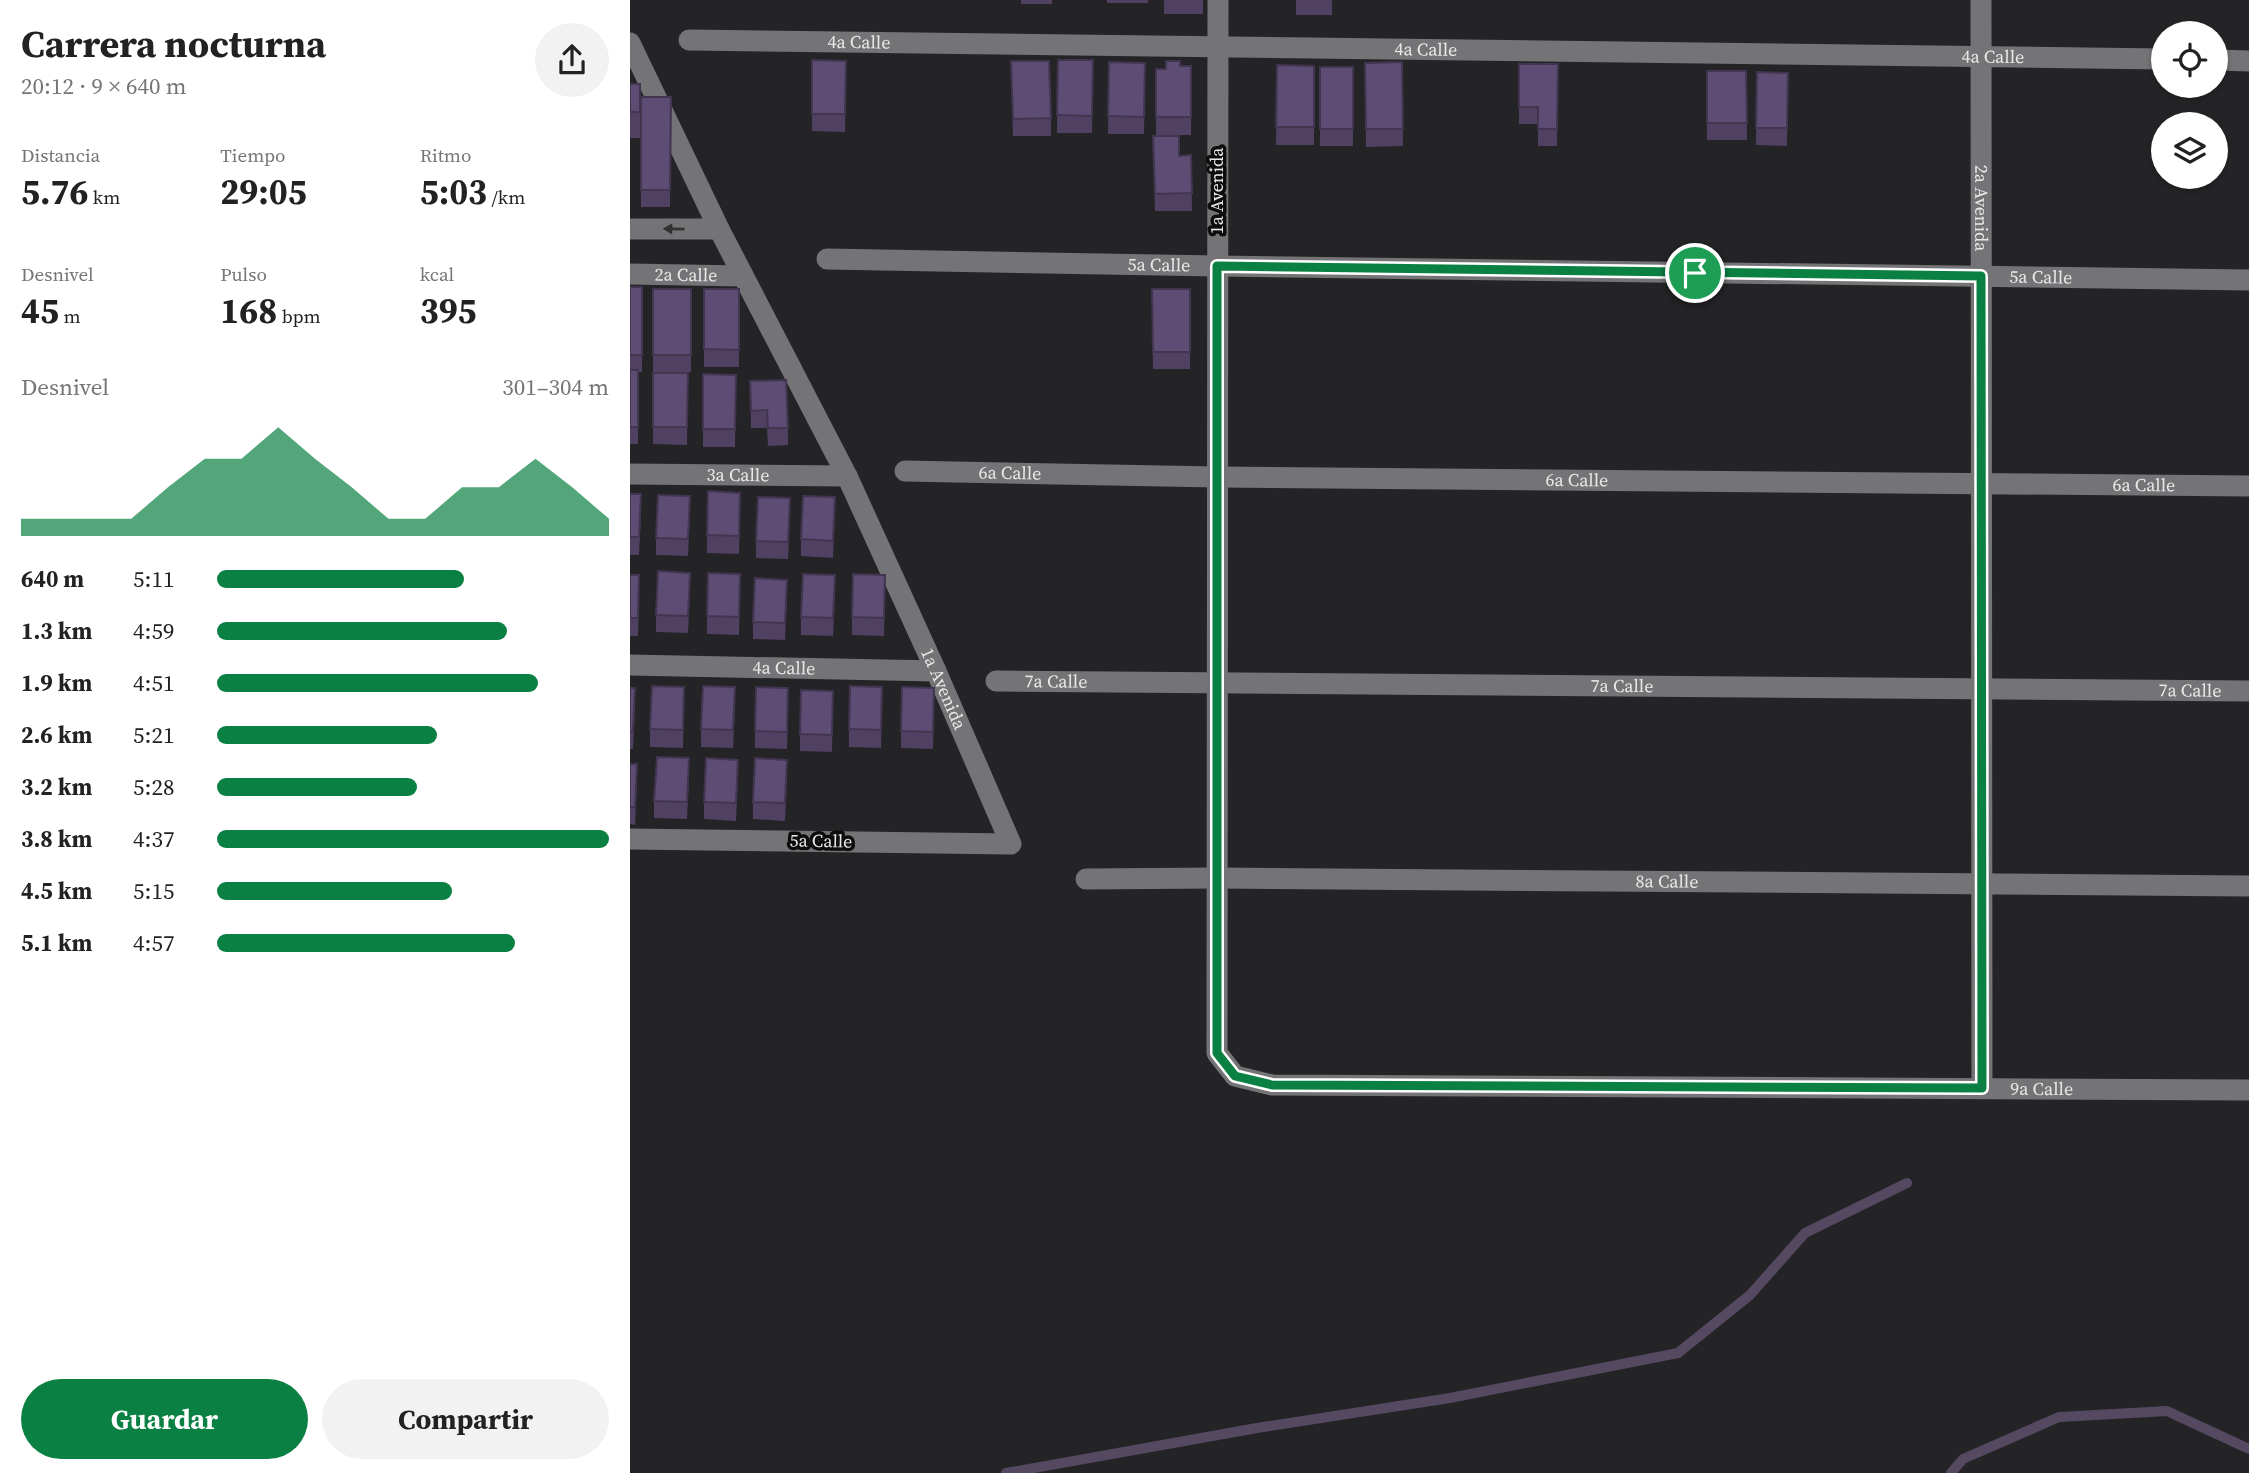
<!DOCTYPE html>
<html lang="es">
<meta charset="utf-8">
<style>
body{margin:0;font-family:"Source Serif 4",serif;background:#f2f2f2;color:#222;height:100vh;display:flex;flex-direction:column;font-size:26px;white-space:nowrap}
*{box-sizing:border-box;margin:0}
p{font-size:23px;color:#767676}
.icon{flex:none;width:38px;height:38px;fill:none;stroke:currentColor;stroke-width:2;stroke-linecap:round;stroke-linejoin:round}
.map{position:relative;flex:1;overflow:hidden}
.drawer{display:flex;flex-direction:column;background:#fff;width:630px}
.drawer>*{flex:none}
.controls{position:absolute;left:1521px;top:21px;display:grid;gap:14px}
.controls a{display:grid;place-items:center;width:77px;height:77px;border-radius:50%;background:#fff;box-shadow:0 2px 5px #0004;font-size:35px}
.pin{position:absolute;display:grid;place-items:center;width:60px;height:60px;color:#fff;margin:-30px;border:4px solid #fff;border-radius:50%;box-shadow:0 2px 7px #0007}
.round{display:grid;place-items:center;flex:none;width:74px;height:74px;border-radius:37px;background:#f2f2f2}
.summary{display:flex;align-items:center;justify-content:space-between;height:119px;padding:0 21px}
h1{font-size:38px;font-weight:700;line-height:52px}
.stats{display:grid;grid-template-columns:repeat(3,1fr);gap:10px;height:119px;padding:7px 21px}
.stats div{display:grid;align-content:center}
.stats b{font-size:35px;font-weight:700}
.stats small{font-size:19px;font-weight:400}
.stats p{font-size:19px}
.chart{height:196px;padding:14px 21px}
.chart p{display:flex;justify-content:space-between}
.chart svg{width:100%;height:126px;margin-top:7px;fill:#0b8043;opacity:.7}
.cta{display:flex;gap:14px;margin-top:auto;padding:14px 21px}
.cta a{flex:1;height:80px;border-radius:42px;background:#0b8043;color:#fff;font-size:28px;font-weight:700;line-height:80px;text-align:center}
.cta a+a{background:#f2f2f2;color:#222}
ul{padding:0 21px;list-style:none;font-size:23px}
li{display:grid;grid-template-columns:112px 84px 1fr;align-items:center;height:52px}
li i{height:18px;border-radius:9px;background:#0b8043}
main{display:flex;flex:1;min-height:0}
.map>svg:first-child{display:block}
</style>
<main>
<section class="drawer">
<div class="summary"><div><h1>Carrera nocturna</h1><p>20:12 · 9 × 640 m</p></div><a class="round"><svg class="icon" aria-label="share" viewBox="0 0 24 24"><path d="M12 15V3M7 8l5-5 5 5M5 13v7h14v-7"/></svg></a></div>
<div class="stats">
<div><p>Distancia</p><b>5.76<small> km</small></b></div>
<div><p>Tiempo</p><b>29:05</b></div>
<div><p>Ritmo</p><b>5:03<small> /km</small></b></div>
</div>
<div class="stats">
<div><p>Desnivel</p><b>45<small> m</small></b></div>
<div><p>Pulso</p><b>168<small> bpm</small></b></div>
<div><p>kcal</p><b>395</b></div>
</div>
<div class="chart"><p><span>Desnivel</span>301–304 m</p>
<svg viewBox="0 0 160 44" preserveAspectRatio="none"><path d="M0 44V38L10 38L20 38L30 38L40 27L50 17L60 17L70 6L80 17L90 27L100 38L110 38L120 27L130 27L140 17L150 27L160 38V44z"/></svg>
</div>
<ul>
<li><b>640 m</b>5:11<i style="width:63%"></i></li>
<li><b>1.3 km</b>4:59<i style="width:74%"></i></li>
<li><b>1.9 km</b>4:51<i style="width:82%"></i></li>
<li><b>2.6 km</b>5:21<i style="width:56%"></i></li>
<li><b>3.2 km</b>5:28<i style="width:51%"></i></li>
<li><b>3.8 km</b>4:37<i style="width:100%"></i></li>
<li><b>4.5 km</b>5:15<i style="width:60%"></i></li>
<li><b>5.1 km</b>4:57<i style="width:76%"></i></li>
</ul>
<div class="cta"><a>Guardar</a><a>Compartir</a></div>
</section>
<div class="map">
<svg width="1619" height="1473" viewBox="0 0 1619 1473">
<rect width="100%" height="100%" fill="#242326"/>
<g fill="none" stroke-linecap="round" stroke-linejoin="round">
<!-- stream -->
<g stroke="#544960" stroke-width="10">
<path d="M376,1473L627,1428L820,1398L1048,1353L1120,1295L1175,1233L1277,1183"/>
<path d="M1321,1473L1333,1459L1429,1417L1537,1411L1619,1449"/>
</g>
<!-- street -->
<g stroke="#747376" stroke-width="21">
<path id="s1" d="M588,0L587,1053L605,1076L642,1085L1619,1090"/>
<path id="s2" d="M1351,0L1352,1088"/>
<path id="s3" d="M59,40L1533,59"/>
<path id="s4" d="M0,43L89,229L217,476L306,671L381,844L0,839"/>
<path d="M1586,60L1619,61"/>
<path d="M0,229H89"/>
<path id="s5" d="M197,259L587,266L1619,280"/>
<path id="s6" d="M0,274L113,276"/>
<path id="s7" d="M275,471L587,477L1619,486"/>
<path id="s8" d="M0,474L217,476"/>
<path id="s9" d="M0,665L306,671"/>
<path id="s10" d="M366,681L1619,691"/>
<path id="s11" d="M456,879L587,878L1619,886"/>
</g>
</g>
<!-- wall -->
<g fill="#504163">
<rect x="391" y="0" width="31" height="4"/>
<rect x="477" y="0" width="41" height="3"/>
<rect x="534" y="0" width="39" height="14"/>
<rect x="666" y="0" width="36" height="15"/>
<path d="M182,60L216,61L215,132L182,131Z"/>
<path d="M428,60H463L462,133H427Z"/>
<path d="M479,62L515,63L514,134H478Z"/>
<path d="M772,62L773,146L736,147L735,63Z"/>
<path d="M889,64H928L927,146H908V124H889Z"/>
<path d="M647,65L684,66V145H646Z"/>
<path d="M550,66H561V135H526V69H536Z"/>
<rect x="690" y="67" width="33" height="79"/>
<path d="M1077,71H1116L1117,140H1077Z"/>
<path d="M1127,72L1158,73L1157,146L1126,145Z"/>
<path d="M381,79L421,118V136H383Z"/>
<rect x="0" y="84" width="10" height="54"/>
<path d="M11,97H41L40,207H11Z"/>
<path d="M523,136L549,156L561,155L562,211H525Z"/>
<path d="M0,287H12V372H8V444H0Z"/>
<rect x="23" y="289" width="38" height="83"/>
<rect x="74" y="289" width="35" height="78"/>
<path d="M522,289H560V369H523Z"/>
<path d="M23,373H58L57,445L23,444Z"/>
<path d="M73,374L106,375L105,447H73Z"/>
<path d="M120,381L158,428V445L138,446L137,428H121Z"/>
<path d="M0,494L11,512L9,555H0Z"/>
<path d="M110,511L109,554L77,553V535Z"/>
<path d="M60,513L58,556L26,555V538Z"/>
<path d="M205,514L203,558L171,556V539Z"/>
<path d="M160,516L158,559L126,558V541Z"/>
<path d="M0,575L9,593L8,636H0Z"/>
<path d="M60,590L58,633L26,632V615Z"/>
<path d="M110,591L109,635L77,634V616Z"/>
<path d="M205,593L203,636L171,635V617Z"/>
<path d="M255,593L254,636L222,635V617Z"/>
<path d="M157,597L155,640L123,639V622Z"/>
<path d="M0,688L5,706L3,749H0Z"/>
<path d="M54,705L53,748L20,747V729Z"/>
<path d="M105,705L103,748L71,747V729Z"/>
<path d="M252,705L251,748L219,747V729Z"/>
<path d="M158,706L157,749L125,748V731Z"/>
<path d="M304,706L303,749L271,748V731Z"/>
<path d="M203,709L202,752L170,751V734Z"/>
<path d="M0,764L7,781L5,825L0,824Z"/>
<path d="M59,776L57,819L24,818V801Z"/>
<path d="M108,777L106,821L74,819V802Z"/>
<path d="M157,777L155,821L123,819V802Z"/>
</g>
<!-- shaded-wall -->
<g fill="#413550">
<path d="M60,496V513L58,556V539Z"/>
<path d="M60,573V590L58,633V616Z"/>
<path d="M105,687V705L103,748V730Z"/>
</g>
<!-- building -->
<g fill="#5d4c73" stroke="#413550" stroke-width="2">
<path d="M182,60L216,61L215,114H182Z"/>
<path d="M428,60H463L462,116L427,115Z"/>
<path d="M381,61H419L421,118L383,119Z"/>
<path d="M536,61H550V66H561V117H526V69H536Z"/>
<path d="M479,62L515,63L514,117L478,116Z"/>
<path d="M772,62L773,129H736L735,63Z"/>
<path d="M889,64H928L927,129H908V107H889Z"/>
<path d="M647,65L684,66V127H646Z"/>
<rect x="690" y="67" width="33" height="62"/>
<path d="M1077,71H1116L1117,123H1077Z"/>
<path d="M1127,72L1158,73L1157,128H1126Z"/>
<rect x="0" y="84" width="10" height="28"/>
<path d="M11,97H41L40,190H11Z"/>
<path d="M523,136H549V156L561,155L562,193L525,194Z"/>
<rect x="0" y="287" width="12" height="68"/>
<rect x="23" y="289" width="38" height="66"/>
<path d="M74,289H109V350L74,349Z"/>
<path d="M522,289H560V352H523Z"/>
<rect x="0" y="370" width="8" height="57"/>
<path d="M23,373H58L57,427H23Z"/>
<path d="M73,374L106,375L105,429H73Z"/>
<path d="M156,380L158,428H138L137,410L121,411L120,381Z"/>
<path d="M78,491L110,493L109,536L77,535Z"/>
<path d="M0,494H11L9,537H0Z"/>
<path d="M28,495L60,496L58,539L26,538Z"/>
<path d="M173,496L205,497L203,541L171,539Z"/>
<path d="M128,497L160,498L158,542L126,541Z"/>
<path d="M28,571L60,573L58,616L26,615Z"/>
<path d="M78,573L110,574L109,617L77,616Z"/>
<path d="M173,574L205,575L203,618L171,617Z"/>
<path d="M223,574L255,575L254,618L222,617Z"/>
<path d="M0,575H9L8,618H0Z"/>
<path d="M125,578L157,580L155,623L123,622Z"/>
<path d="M22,686L54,687L53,730L20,729Z"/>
<path d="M73,686L105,687L103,730L71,729Z"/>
<path d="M220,686L252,687L251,730L219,729Z"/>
<path d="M126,687L158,688L157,732L125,731Z"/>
<path d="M272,687L304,688L303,732L271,731Z"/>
<path d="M0,688H5L3,732H0Z"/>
<path d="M171,690L203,691L202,735L170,734Z"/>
<path d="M27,757L59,758L57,802L24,801Z"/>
<path d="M76,758L108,760L106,803L74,802Z"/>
<path d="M125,758L157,760L155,803L123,802Z"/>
<path d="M0,764H7L5,807H0Z"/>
</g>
<!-- one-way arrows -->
<defs><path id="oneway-solid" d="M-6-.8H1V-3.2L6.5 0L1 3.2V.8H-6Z" transform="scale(1.75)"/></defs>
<use fill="#313132" href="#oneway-solid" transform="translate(44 229) rotate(-179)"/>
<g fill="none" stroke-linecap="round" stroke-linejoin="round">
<defs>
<path id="route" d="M587,266L1351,276L1352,1088L642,1085L605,1076L587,1053Z"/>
</defs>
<!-- route casing -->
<use href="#route" stroke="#fff" stroke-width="14"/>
<!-- route -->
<use href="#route" stroke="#0b8043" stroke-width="9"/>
</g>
<g text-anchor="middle" stroke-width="7" stroke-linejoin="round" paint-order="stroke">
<!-- street labels -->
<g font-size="18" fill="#e8e8e9" stroke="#0d0d0e">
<text dy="6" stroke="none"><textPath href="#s3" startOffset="170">4a Calle</textPath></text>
<text dy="6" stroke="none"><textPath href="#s3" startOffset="737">4a Calle</textPath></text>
<text dy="6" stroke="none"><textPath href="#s3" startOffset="1304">4a Calle</textPath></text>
<text transform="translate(587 191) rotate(-90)" y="6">1a Avenida</text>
<text dy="6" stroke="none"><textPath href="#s2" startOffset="208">2a Avenida</textPath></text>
<text dy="6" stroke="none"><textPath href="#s5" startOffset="332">5a Calle</textPath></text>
<text dy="6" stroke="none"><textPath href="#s6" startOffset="56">2a Calle</textPath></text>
<text dy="6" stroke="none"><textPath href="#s5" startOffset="1214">5a Calle</textPath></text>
<text dy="6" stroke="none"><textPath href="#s7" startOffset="105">6a Calle</textPath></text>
<text dy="6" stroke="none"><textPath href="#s8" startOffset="108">3a Calle</textPath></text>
<text dy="6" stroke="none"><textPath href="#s7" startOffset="672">6a Calle</textPath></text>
<text dy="6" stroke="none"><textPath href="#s7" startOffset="1239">6a Calle</textPath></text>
<text dy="6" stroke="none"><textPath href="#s9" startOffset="154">4a Calle</textPath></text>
<text dy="6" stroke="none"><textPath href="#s10" startOffset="60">7a Calle</textPath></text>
<text dy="6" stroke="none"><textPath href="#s10" startOffset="626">7a Calle</textPath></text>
<text dy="6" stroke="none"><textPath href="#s4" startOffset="718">1a Avenida</textPath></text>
<text dy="6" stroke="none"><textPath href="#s10" startOffset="1194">7a Calle</textPath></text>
<text transform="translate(191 841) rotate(1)" y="6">5a Calle</text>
<text dy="6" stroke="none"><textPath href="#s11" startOffset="581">8a Calle</textPath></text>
<text dy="6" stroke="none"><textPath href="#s1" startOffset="1890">9a Calle</textPath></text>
</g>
</g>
</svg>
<div class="controls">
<a><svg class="icon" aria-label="locate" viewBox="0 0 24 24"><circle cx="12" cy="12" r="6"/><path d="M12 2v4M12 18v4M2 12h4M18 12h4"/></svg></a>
<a><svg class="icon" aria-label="layers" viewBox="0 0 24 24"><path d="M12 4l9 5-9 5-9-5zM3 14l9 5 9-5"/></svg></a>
</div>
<div class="pin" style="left:1065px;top:273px;background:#1e9e55"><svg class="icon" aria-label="arrive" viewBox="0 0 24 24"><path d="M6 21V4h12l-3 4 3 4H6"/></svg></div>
</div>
</main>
